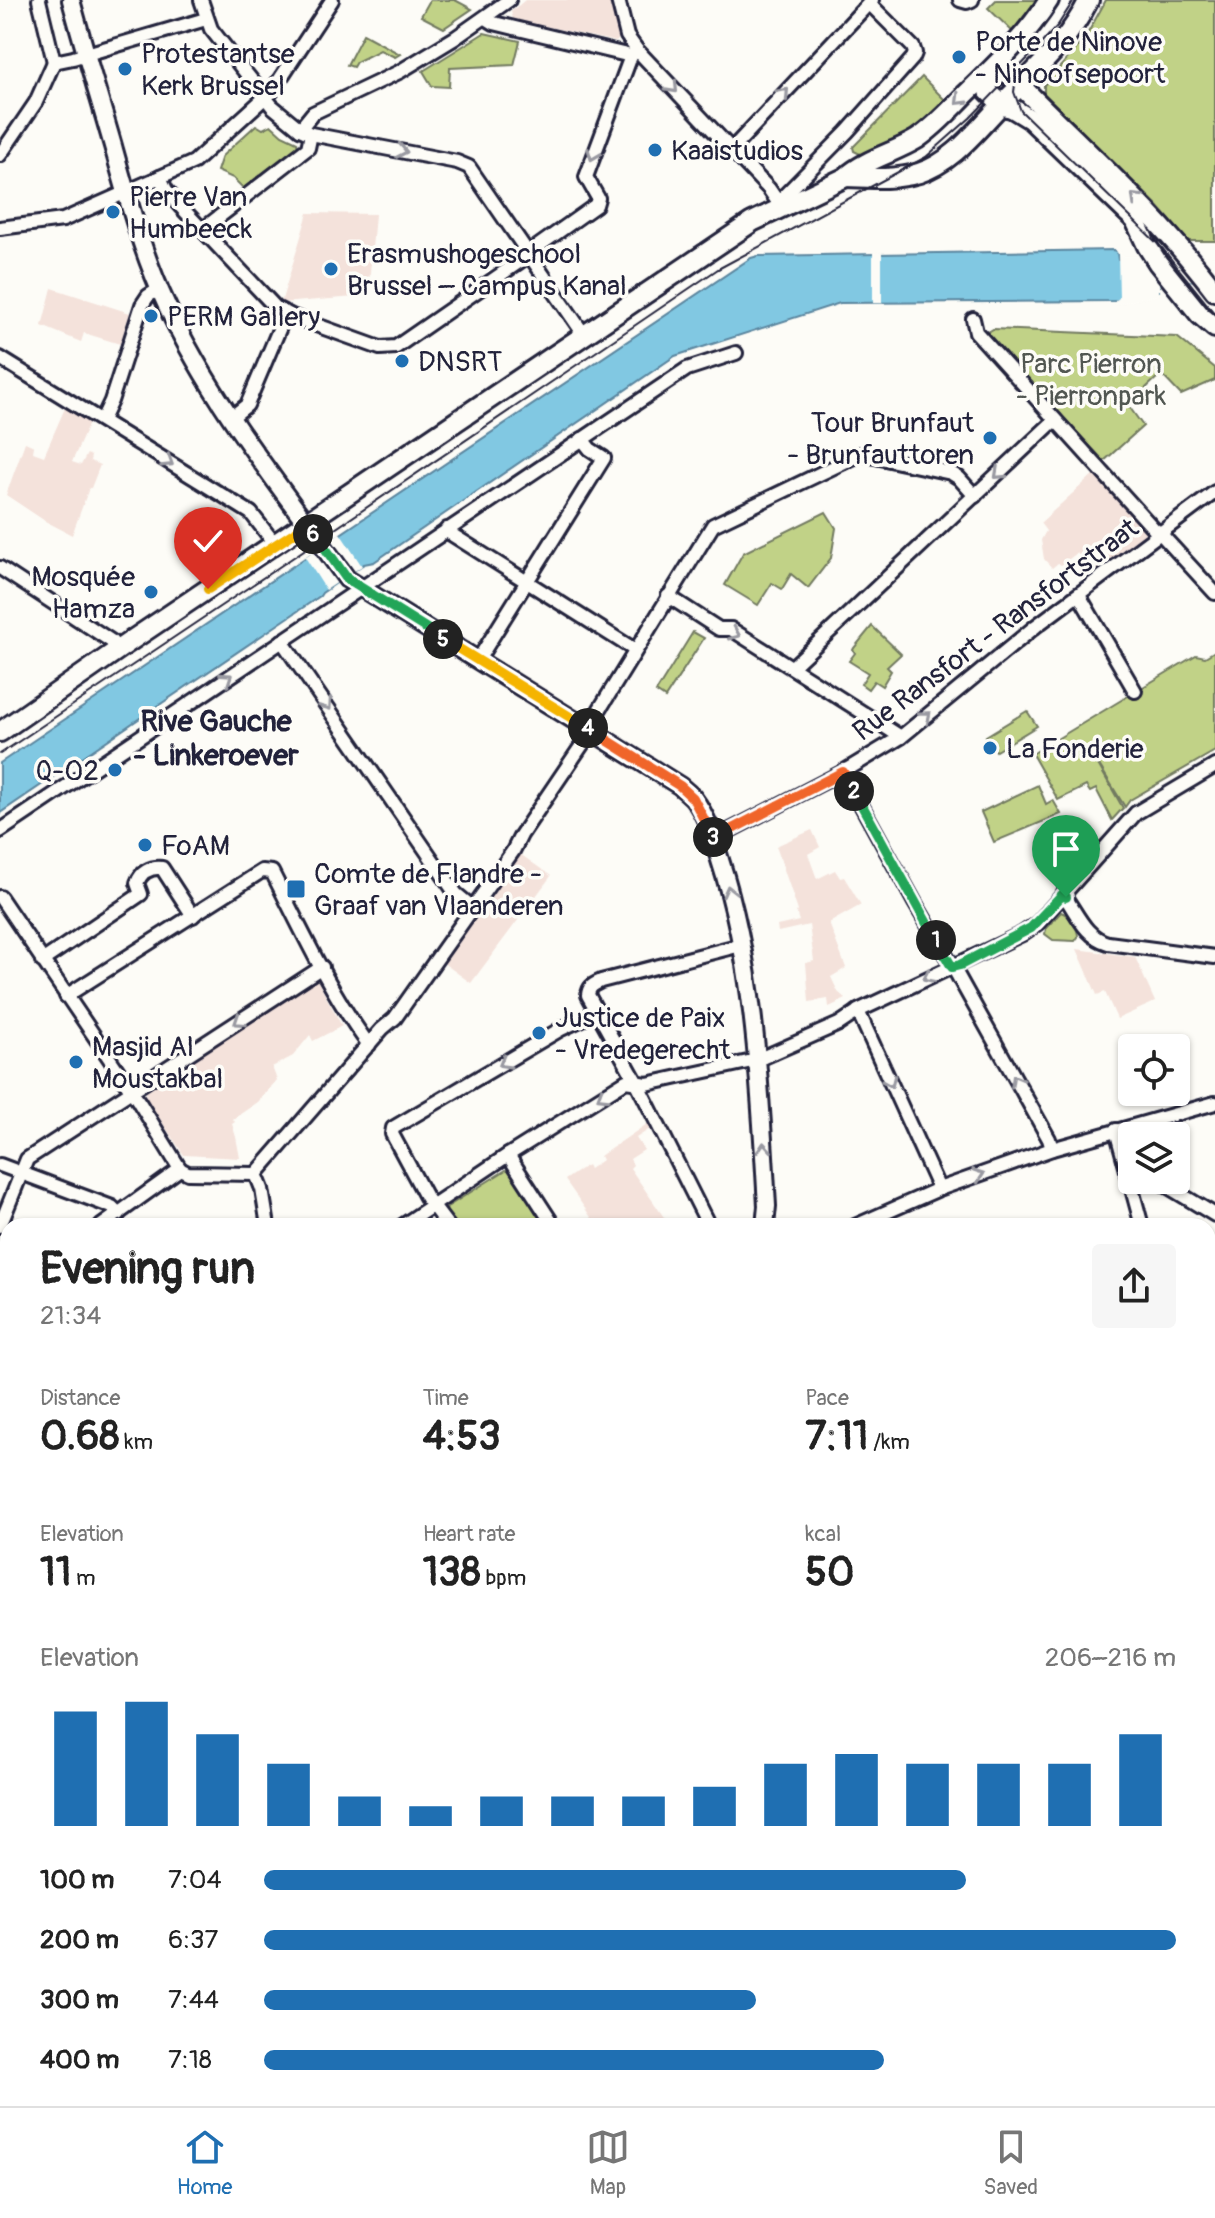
<!DOCTYPE html>
<meta charset="utf-8">
<style>
body{margin:0;font-family:Pangolin,sans-serif;background:#f6f6f6;color:#222;height:100vh;display:flex;flex-direction:column;font-size:30px;white-space:nowrap}
*{box-sizing:border-box;margin:0}
p{font-size:26px;color:#767676}
.icon{flex:none;width:44px;height:44px;fill:none;stroke:currentColor;stroke-width:2;stroke-linecap:round;stroke-linejoin:round}
.map{position:relative;flex:1;overflow:hidden}
.drawer{position:absolute;left:0px;top:1218px;width:1216px;height:888px;display:flex;flex-direction:column;background:#fff;border-radius:24px 24px 0 0;box-shadow:0 2px 6px #0004}
.drawer>*{flex:none}
.buttons{position:absolute;left:1118px;top:1034px;display:grid;gap:16px}
.buttons a{display:grid;place-items:center;width:72px;height:72px;border-radius:8px;background:#fff;box-shadow:0 2px 6px #0004;font-size:40px}
.pin{position:absolute;display:grid;place-items:center;width:68px;height:68px;color:#fff;margin:-82px -34px;border-radius:50% 50% 50% 0;rotate:-45deg;box-shadow:0 0 8px #0007}
.pin .icon{rotate:45deg}
.km{position:absolute;width:40px;height:40px;margin:-20px;border-radius:50%;background:#222;color:#fff;font-size:22px;line-height:40px;text-align:center}
.round{display:grid;place-items:center;flex:none;width:84px;height:84px;border-radius:8px;background:#f6f6f6}
.summary{display:flex;align-items:center;justify-content:space-between;height:136px;padding:0 40px}
h1{font-size:44px;font-weight:700;line-height:60px}
.stats{display:grid;grid-template-columns:repeat(3,1fr);gap:12px;height:136px;padding:8px 40px}
.stats div{display:grid;align-content:center}
.stats b{font-size:40px;font-weight:700}
.stats small{font-size:22px;font-weight:400}
.stats p{font-size:22px}
.chart{height:224px;padding:16px 40px}
.chart p{display:flex;justify-content:space-between}
.chart svg{width:100%;height:144px;margin-top:8px;stroke:#1f6fb2;stroke-width:6}
ul{padding:0 40px;list-style:none;font-size:26px}
li{display:grid;grid-template-columns:128px 96px 1fr;align-items:center;height:60px}
li i{height:20px;border-radius:10px;background:#1f6fb2}
.tabs{display:flex;justify-content:space-around;align-items:center;height:112px;border-top:2px solid #e0e0e0;background:#fff;font-size:22px;color:#767676}
.tabs a{display:grid;justify-items:center;gap:4px}
.tabs .selected{color:#1f6fb2}
.map>svg:first-child{display:block}
</style>
<div class="map">
<svg width="1215" height="2106" viewBox="0 0 1215 2106">
<rect width="100%" height="100%" fill="#fdfcf7"/>
<filter id="ink" filterUnits="userSpaceOnUse"><feTurbulence type="fractalNoise" baseFrequency=".0125" numOctaves="2"/><feDisplacementMap in="SourceGraphic" scale="16" xChannelSelector="R" yChannelSelector="G"/><feConvolveMatrix kernelMatrix="1 2 1 2 8 2 1 2 1" color-interpolation-filters="sRGB"/></filter>
<g filter="url(#ink)">
<!-- built -->
<g fill="#f4e2db">
<path d="M525,0H612L621,36L616,42L513,19L511,12Z"/>
<path d="M308,213L375,214L368,296L281,303Z"/>
<path d="M52,288L130,313L120,344L84,333L81,342L42,326Z"/>
<path d="M65,408L89,423L72,462L81,465L87,454L91,456L90,461L100,465L91,488H89L72,535L45,521L6,495L25,442L34,446L33,452L44,456Z"/>
<path d="M1094,474L1146,531V535L1094,573L1077,553L1061,565L1058,563L1052,568L1044,559L1041,540L1046,531L1040,523Z"/>
<path d="M812,830L820,847L808,854L817,879L835,870L840,878L844,877L861,905L829,923L846,968L831,977L838,992L846,999L829,1007L828,999L809,1002L806,963L814,961L809,925L778,932L777,926L799,921L796,912L798,911L776,846Z"/>
<path d="M520,854L551,876L471,983L442,962Z"/>
<path d="M1077,949L1135,957L1155,1002L1117,1019L1105,992L1097,995Z"/>
<path d="M316,978L342,1026L313,1041L310,1035L293,1056L272,1067L277,1080L258,1102L233,1119L235,1122L232,1124L236,1137L240,1158L184,1155L145,1097L146,1092Z"/>
<path d="M650,1122L653,1127L636,1138L644,1150L630,1159L633,1165L630,1168L670,1226H599L595,1219L593,1220L565,1180L587,1165L589,1169L602,1160L600,1156Z"/>
<path d="M823,2098H920L903,2106H826Z"/>
</g>
<!-- green -->
<g fill="#c1d287" stroke="#727a61" stroke-width="2">
<path d="M430,0H455L472,9L444,28L421,16Z"/>
<path d="M996,0H1042L1016,35L988,8Z"/>
<path d="M1106,0H1215V241H1188L1157,205L1044,94V85L1084,40Z"/>
<path d="M484,33L520,41L514,65L450,68L449,87L432,86L423,71Z"/>
<path d="M363,34L400,54L395,57L380,50L356,62L353,67L347,65Z"/>
<path d="M922,77L949,104L914,133L864,156L854,151L853,147Z"/>
<path d="M256,125L263,129L271,125L282,135L297,142L298,150L246,191L233,178L217,171L222,156Z"/>
<path d="M993,329L1177,337L1215,368V380L1181,395L1161,374L1128,405L1143,426L1104,461L985,334Z"/>
<path d="M826,512L836,528L831,558L808,588L791,574L782,589L772,583L758,605L725,585L743,553Z"/>
<path d="M872,626L901,654L887,667L891,671L882,686L874,681L868,689L861,684L868,673L849,661L855,653L853,650L854,648Z"/>
<path d="M693,632L704,638L665,698L656,692Z"/>
<path d="M1215,651V751L1130,800L1125,807L1088,747L1123,808L1112,820L1096,789L1090,792L1086,786L1058,800L1032,754L1196,655L1205,657Z"/>
<path d="M1027,711L1037,726L996,751L986,736Z"/>
<path d="M1038,785L1046,804L1053,800L1061,814L994,842L981,812Z"/>
<path d="M1061,912C1070,915 1078,928 1078,937L1075,941L1053,940L1045,934L1046,928Z"/>
<path d="M509,1168L548,1226H456L446,1212L447,1207Z"/>
</g>
<!-- water -->
<path fill="#81c8e2" stroke="#5b869f" stroke-width="2" d="M1114,250L1117,252L1118,260L1215,280L1159,281V291L1115,301L840,303L675,356L374,562L364,564L322,593L320,596L0,813V763L751,258L758,256Z"/>
<!-- pier -->
<g fill="#fdfcf7">
<path d="M1114,247L1120,249L1122,256H1215V280L1159,281V295L1115,305V301L1119,298L1118,254Z"/>
<path d="M882,252V303H873V253Z"/>
<path d="M340,533L362,566L326,590L305,557Z"/>
</g>
<g fill="none" stroke-linecap="round" stroke-linejoin="round">
<!-- highway-tunnel -->
<path stroke="#d1d0d1" stroke-width="22" stroke-dasharray="22 11" stroke-linecap="butt" d="M0,2014L8,2023"/>
<defs>
<g id="street">
<path d="M39,0L54,62L73,58L206,19"/>
<path d="M201,0L211,29L272,106L300,129L311,134L457,162L469,167L585,336"/>
<path d="M618,0L627,36L637,50L769,189L782,208"/>
<path d="M960,0L967,2L972,0"/>
<path d="M486,18L494,23L631,56L636,51"/>
<path d="M300,129L313,113L399,72L455,38L509,0"/>
<path d="M731,150L872,0"/>
<path d="M0,155L36,102L54,62"/>
<path d="M160,177L166,190L180,206L276,308L294,317L380,348L396,347L529,255L534,249L596,205L598,198L586,177L631,56"/>
<path d="M778,202L847,132L913,58L915,53L913,47L869,3"/>
<path d="M0,228L63,220L194,162L272,91L332,0"/>
<path d="M202,230L308,148L311,134"/>
<path d="M973,319L976,332L1154,529L1160,533L1215,593"/>
<path d="M0,358L251,513L275,544"/>
<path d="M232,417L247,405L286,313"/>
<path d="M102,420L111,401L142,305L148,296L159,289"/>
<path d="M447,529L451,534L635,650"/>
<path d="M0,568L111,641L118,650"/>
<path d="M1079,595L1135,691"/>
<path d="M668,596L719,629H731L901,737"/>
<path d="M282,641L456,894L473,908"/>
<path d="M478,660L604,458L590,449L582,439"/>
<path d="M792,667L1055,420"/>
<path d="M843,772L915,903L958,976L1049,1139L1052,1149"/>
<path d="M0,831L687,369L736,353"/>
<path d="M713,839L843,772L901,737L1036,626L1215,492"/>
<path d="M1063,894C1077,913 1085,937 1108,943L1215,957"/>
<path d="M0,897L139,1102L180,1169"/>
<path d="M42,961L141,894L137,883C141,872 150,867 162,868L193,916"/>
<path d="M66,996L262,871L272,872C301,929 331,994 369,1045"/>
<path d="M858,1011L939,1189"/>
<path d="M1116,1130L1142,1226"/>
<path d="M508,1155L554,1226"/>
<path d="M0,1165L112,1207L119,1214"/>
<path d="M180,1169L188,1173L256,1174L382,1029L395,1018L513,851L521,835L586,739L593,720L713,525L861,454L951,473L959,478L975,496"/>
<path d="M256,1174L262,1189L268,1226"/>
<path d="M1157,1180L1215,1215"/>
<path d="M0,1226L27,1159L322,967"/>
<path d="M101,1226L180,1169"/>
<path d="M402,1226L508,1155L626,1081L647,1084L757,1060L839,1024L860,1010L1022,934L1038,923L1136,813L1215,766"/>
<path d="M448,1226L426,1197L392,1134L393,1128L561,1029L597,1012"/>
<path d="M709,1226L637,1083L588,995C589,986 593,985 601,981L741,945"/>
<path d="M855,1226L939,1189L1052,1149L1215,1103"/>
<path d="M0,1285L8,1284"/>
<path d="M0,1303L8,1307"/>
<path d="M1208,1378L1215,1371"/>
<path d="M0,1419L8,1415"/>
<path d="M1208,1495H1215"/>
<path d="M0,1540L8,1534"/>
<path d="M1208,1639H1215"/>
<path d="M1208,1681L1215,1674"/>
<path d="M0,1723L8,1717"/>
<path d="M0,1886L8,1883"/>
<path d="M95,2098L102,2106"/>
<path d="M344,2098L345,2106"/>
<path d="M625,2098L629,2106"/>
<path d="M772,2098L776,2106"/>
<path d="M1018,2098L1021,2106"/>
<path d="M1143,2098L1148,2106"/>
<path d="M41,2106L44,2098"/>
<path d="M434,2106L436,2098"/>
<path d="M659,2106L678,2098"/>
</g>
<g id="secondary">
<path d="M71,0C84,49 99,97 113,146C128,200 143,255 167,306C213,405 284,491 347,579L680,786C684,790 690,794 694,799C707,816 714,840 720,860C756,971 760,1091 767,1206L765,1226"/>
<path d="M0,1694L8,1693"/>
<path d="M1208,1755L1215,1757"/>
<path d="M1208,2044H1215"/>
<path d="M4,2106L8,2090"/>
<path d="M1049,2106L1059,2098"/>
</g>
<g id="primary">
<path d="M1002,106L1012,108L1030,119L1135,220L1147,246L1158,263L1200,315L1215,328"/>
<path d="M1012,108L1001,104L988,91L987,74L1006,72L1020,85C1088,154 1156,213 1215,291"/>
<path d="M846,177C870,178 895,180 919,173C954,162 978,128 1003,103C1036,69 1067,44 1089,0"/>
<path d="M0,732L132,640L752,222L846,177C866,159 894,153 917,139C936,126 951,109 967,93C997,64 1027,35 1049,0"/>
<path d="M0,2028L8,2037"/>
<path d="M67,2098L74,2106"/>
</g>
</defs>
<!-- street casing -->
<use href="#street" stroke="#22223b" stroke-width="18"/>
<!-- secondary casing -->
<use href="#secondary" stroke="#22223b" stroke-width="22"/>
<!-- primary casing -->
<use href="#primary" stroke="#22223b" stroke-width="24"/>
<!-- street -->
<use href="#street" stroke="#fdfcf7" stroke-width="12"/>
<!-- secondary -->
<use href="#secondary" stroke="#fdfcf7" stroke-width="16"/>
<!-- primary -->
<use href="#primary" stroke="#fdfcf7" stroke-width="18"/>
<!-- tram -->
<g stroke="#22223b" stroke-width="2">
<path d="M1017,70L1014,92L1021,111L1163,249L1215,314"/>
<path d="M0,754L276,569L718,269L926,157L970,118L1030,56L1058,25L1074,0"/>
<path d="M0,2021L4,2042L0,2069"/>
</g>
</g>
<!-- one-way arrows -->
<defs><path id="oneway-chevron" d="M-2-3.5L2.5 0L-2 3.5" fill="none" stroke-width="1.6" stroke-linecap="round" stroke-linejoin="round" transform="scale(2)"/></defs>
<g stroke="#9a9aa2">
<use href="#oneway-chevron" transform="translate(673 88) rotate(47)"/>
<use href="#oneway-chevron" transform="translate(784 93) rotate(-47)"/>
<use href="#oneway-chevron" transform="translate(960 100) rotate(135)"/>
<use href="#oneway-chevron" transform="translate(402 151) rotate(11)"/>
<use href="#oneway-chevron" transform="translate(593 155) rotate(111)"/>
<use href="#oneway-chevron" transform="translate(1136 198) rotate(-136)"/>
<use href="#oneway-chevron" transform="translate(168 462) rotate(32)"/>
<use href="#oneway-chevron" transform="translate(999 474) rotate(137)"/>
<use href="#oneway-chevron" transform="translate(735 634) rotate(23)"/>
<use href="#oneway-chevron" transform="translate(227 678) rotate(-34)"/>
<use href="#oneway-chevron" transform="translate(327 705) rotate(55)"/>
<use href="#oneway-chevron" transform="translate(926 716) rotate(-40)"/>
<use href="#oneway-chevron" transform="translate(729 891) rotate(-104)"/>
<use href="#oneway-chevron" transform="translate(928 977) rotate(154)"/>
<use href="#oneway-chevron" transform="translate(239 1021) rotate(146)"/>
<use href="#oneway-chevron" transform="translate(504 1063) rotate(150)"/>
<use href="#oneway-chevron" transform="translate(1016 1080) rotate(-119)"/>
<use href="#oneway-chevron" transform="translate(890 1082) rotate(66)"/>
<use href="#oneway-chevron" transform="translate(602 1096) rotate(148)"/>
<use href="#oneway-chevron" transform="translate(764 1148) rotate(-94)"/>
<use href="#oneway-chevron" transform="translate(979 1175) rotate(-19)"/>
</g>
</g>
<g fill="none" stroke-linecap="round" stroke-linejoin="round" filter="url(#ink)">
<defs>
<path id="split-1" d="M936,940L952,967L960,965L1031,928L1063,894L1066,897"/>
<path id="split-2" d="M854,791L936,940"/>
<path id="split-3" d="M713,837V839L843,772L854,791"/>
<path id="split-4" d="M588,728L680,786L693,798L713,837"/>
<path id="split-5" d="M443,639L588,728"/>
<path id="split-6" d="M313,534L323,545L347,579L443,639"/>
<path id="split-7" d="M208,589L306,525L313,534"/>
</defs>
<!-- split-1 casing -->
<use href="#split-1" stroke="#fff" stroke-width="16"/>
<!-- split-2 casing -->
<use href="#split-2" stroke="#fff" stroke-width="16"/>
<!-- split-3 casing -->
<use href="#split-3" stroke="#fff" stroke-width="16"/>
<!-- split-4 casing -->
<use href="#split-4" stroke="#fff" stroke-width="16"/>
<!-- split-5 casing -->
<use href="#split-5" stroke="#fff" stroke-width="16"/>
<!-- split-6 casing -->
<use href="#split-6" stroke="#fff" stroke-width="16"/>
<!-- split-7 casing -->
<use href="#split-7" stroke="#fff" stroke-width="16"/>
<!-- split-1 -->
<use href="#split-1" stroke="#22a559" stroke-width="10"/>
<!-- split-2 -->
<use href="#split-2" stroke="#22a559" stroke-width="10"/>
<!-- split-3 -->
<use href="#split-3" stroke="#f0652b" stroke-width="10"/>
<!-- split-4 -->
<use href="#split-4" stroke="#f0652b" stroke-width="10"/>
<!-- split-5 -->
<use href="#split-5" stroke="#f5b400" stroke-width="10"/>
<!-- split-6 -->
<use href="#split-6" stroke="#22a559" stroke-width="10"/>
<!-- split-7 -->
<use href="#split-7" stroke="#f5b400" stroke-width="10"/>
</g>
<!-- markers -->
<g fill="#1f6fb2" stroke="#fdfcf7" stroke-width="3">
<circle cx="959" cy="57" r="8"/>
<circle cx="125" cy="69" r="8"/>
<circle cx="655" cy="150" r="8"/>
<circle cx="113" cy="212" r="8"/>
<circle cx="331" cy="269" r="8"/>
<circle cx="151" cy="316" r="8"/>
<circle cx="402" cy="361" r="8"/>
<circle cx="990" cy="438" r="8"/>
<circle cx="151" cy="592" r="8"/>
<circle cx="990" cy="748" r="8"/>
<circle cx="115" cy="770" r="8"/>
<circle cx="145" cy="845" r="8"/>
<rect x="286" y="879" width="20" height="20" rx="4"/>
<circle cx="539" cy="1033" r="8"/>
<circle cx="76" cy="1062" r="8"/>
</g>
<g text-anchor="middle" stroke-width="7" stroke-linejoin="round" paint-order="stroke">
<!-- poi labels -->
<g font-size="28" fill="#22223b" stroke="#fdfcf7" text-anchor="start">
<text x="975" y="51">Porte de Ninove<tspan x="975" dy="32">- Ninoofsepoort</tspan></text>
<text x="141" y="63">Protestantse<tspan x="141" dy="32">Kerk Brussel</tspan></text>
<text x="671" y="160">Kaaistudios</text>
<text x="129" y="206">Pierre Van<tspan x="129" dy="32">Humbeeck</tspan></text>
<text x="347" y="263">Erasmushogeschool<tspan x="347" dy="32">Brussel – Campus Kanal</tspan></text>
<text x="167" y="326">PERM Gallery</text>
<text x="418" y="371">DNSRT</text>
<text x="974" y="432" text-anchor="end">Tour Brunfaut<tspan x="974" dy="32">- Brunfauttoren</tspan></text>
<text x="135" y="586" text-anchor="end">Mosquée<tspan x="135" dy="32">Hamza</tspan></text>
<text x="1006" y="758">La Fonderie</text>
<text x="99" y="780" text-anchor="end">Q-02</text>
<text x="161" y="855">FoAM</text>
<text x="314" y="883">Comte de Flandre -<tspan x="314" dy="32">Graaf van Vlaanderen</tspan></text>
<text x="555" y="1027">Justice de Paix<tspan x="555" dy="32">- Vredegerecht</tspan></text>
<text x="92" y="1056">Masjid Al<tspan x="92" dy="32">Moustakbal</tspan></text>
</g>
<!-- park labels -->
<g font-size="28" fill="#525752" stroke="#fdfcf7">
<text x="1091" y="373">Parc Pierron<tspan x="1091" dy="32">- Pierronpark</tspan></text>
</g>
<!-- street labels -->
<g font-size="28" fill="#22223b" stroke="#fdfcf7">
<text transform="translate(995 629) rotate(-37)" y="10">Rue Ransfort - Ransfortstraat</text>
</g>
<!-- neighbourhood labels -->
<g font-size="30" font-weight="bold" fill="#22223b" stroke="#fdfcf7">
<text x="216" y="731">Rive Gauche<tspan x="216" dy="34">- Linkeroever</tspan></text>
</g>
</g>
</svg>
<div class="buttons">
<a><svg class="icon" aria-label="locate" viewBox="0 0 24 24"><circle cx="12" cy="12" r="6"/><path d="M12 2v4M12 18v4M2 12h4M18 12h4"/></svg></a>
<a><svg class="icon" aria-label="layers" viewBox="0 0 24 24"><path d="M12 4l9 5-9 5-9-5zM3 14l9 5 9-5"/></svg></a>
</div>
<div class="pin" style="left:1066px;top:897px;background:#1e9e55"><svg class="icon" aria-label="arrive" viewBox="0 0 24 24"><path d="M6 21V4h12l-3 4 3 4H6"/></svg></div>
<div class="pin" style="left:208px;top:589px;background:#d93025"><svg class="icon" aria-label="check" viewBox="0 0 24 24"><path d="M5 12l5 5 9-10"/></svg></div>
<b class="km" style="left:936px;top:940px">1</b>
<b class="km" style="left:854px;top:791px">2</b>
<b class="km" style="left:713px;top:837px">3</b>
<b class="km" style="left:588px;top:728px">4</b>
<b class="km" style="left:443px;top:639px">5</b>
<b class="km" style="left:313px;top:534px">6</b>
<section class="drawer">
<div class="summary"><div><h1>Evening run</h1><p>21:34</p></div><a class="round"><svg class="icon" aria-label="share" viewBox="0 0 24 24"><path d="M12 15V3M7 8l5-5 5 5M5 13v7h14v-7"/></svg></a></div>
<div class="stats">
<div><p>Distance</p><b>0.68<small> km</small></b></div>
<div><p>Time</p><b>4:53</b></div>
<div><p>Pace</p><b>7:11<small> /km</small></b></div>
</div>
<div class="stats">
<div><p>Elevation</p><b>11<small> m</small></b></div>
<div><p>Heart rate</p><b>138<small> bpm</small></b></div>
<div><p>kcal</p><b>50</b></div>
</div>
<div class="chart"><p><span>Elevation</span>206–216 m</p>
<svg viewBox="0 0 160 44" preserveAspectRatio="none"><path d="M5 44V9M15 44V6M25 44V16M35 44V25M45 44V35M55 44V38M65 44V35M75 44V35M85 44V35M95 44V32M105 44V25M115 44V22M125 44V25M135 44V25M145 44V25M155 44V16"/></svg>
</div>
<ul>
<li><b>100 m</b>7:04<i style="width:77%"></i></li>
<li><b>200 m</b>6:37<i style="width:100%"></i></li>
<li><b>300 m</b>7:44<i style="width:54%"></i></li>
<li><b>400 m</b>7:18<i style="width:68%"></i></li>
</ul>
</section>
</div>
<nav class="tabs">
<a class="selected"><svg class="icon" aria-label="home" viewBox="0 0 24 24"><path d="M3 11l9-7 9 7M6 9v11h12V9"/></svg>Home</a>
<a><svg class="icon" aria-label="map" viewBox="0 0 24 24"><path d="M3 6l6-2 6 2 6-2v14l-6 2-6-2-6 2zM9 4v14M15 6v14"/></svg>Map</a>
<a><svg class="icon" aria-label="saved" viewBox="0 0 24 24"><path d="M7 4h10v16l-5-4-5 4z"/></svg>Saved</a>
</nav>
